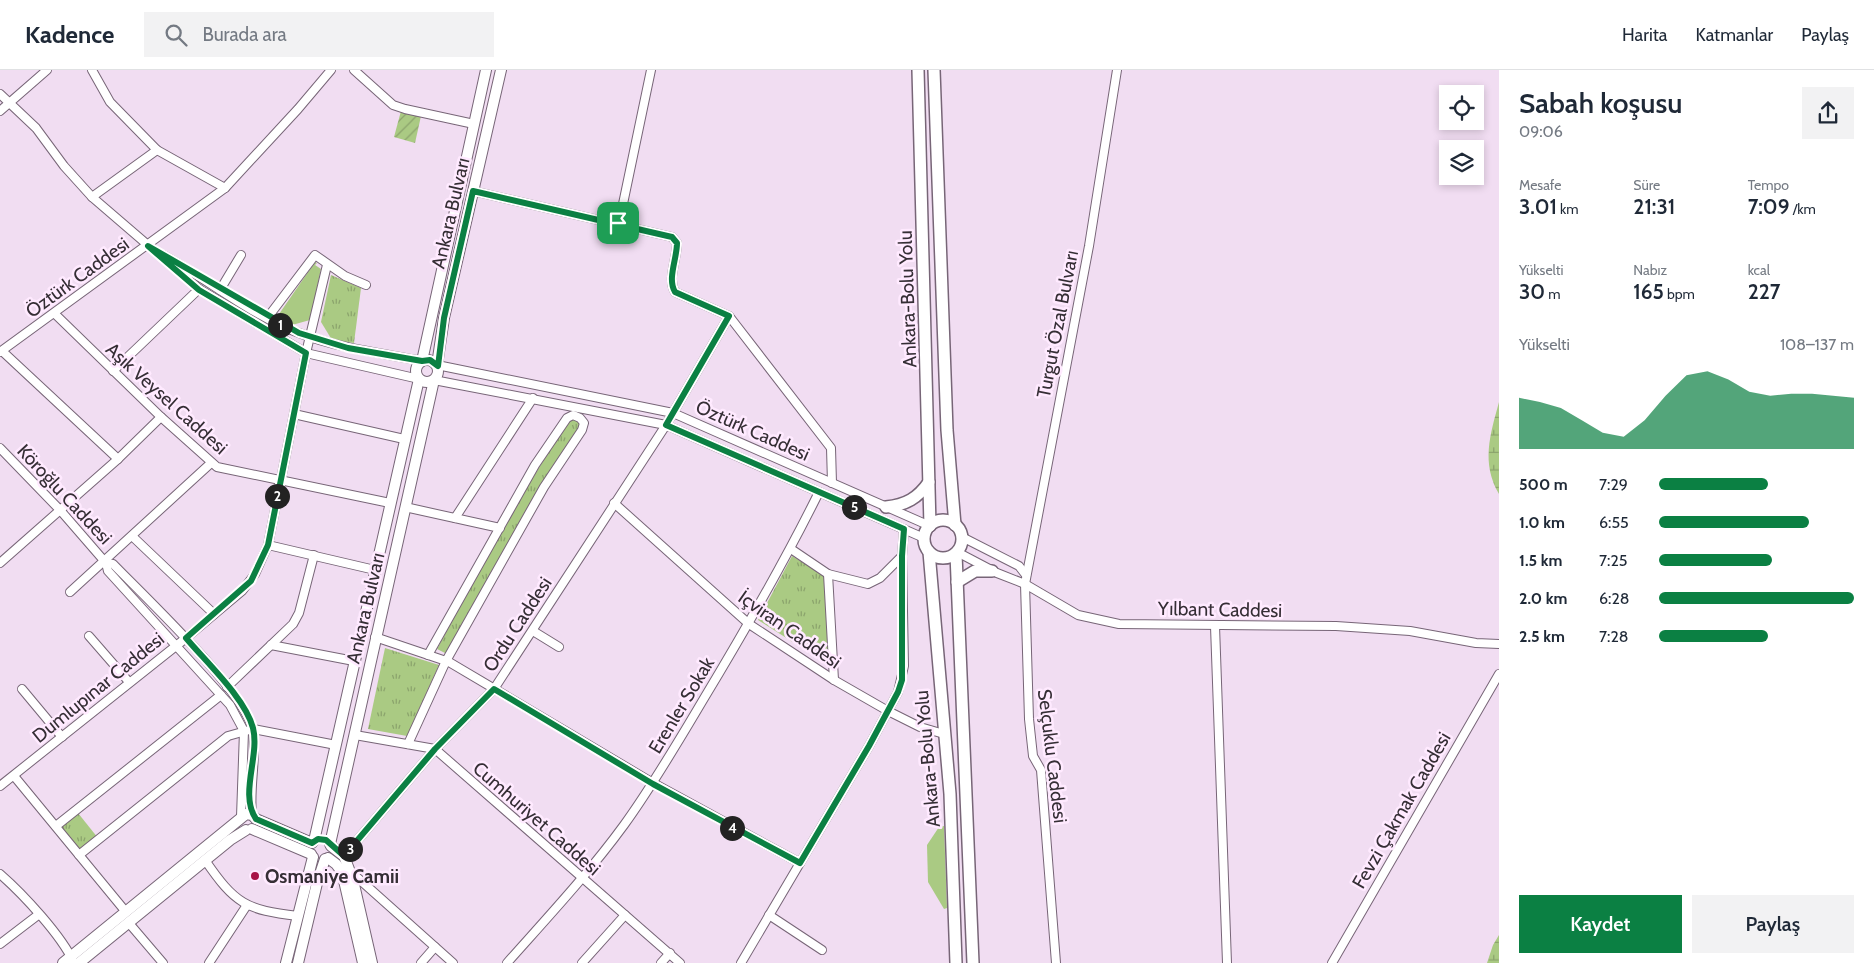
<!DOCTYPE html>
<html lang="tr">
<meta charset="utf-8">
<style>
body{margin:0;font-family:Cabin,sans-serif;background:#f2f2f3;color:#1f2937;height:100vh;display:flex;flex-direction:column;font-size:19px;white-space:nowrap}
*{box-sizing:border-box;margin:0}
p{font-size:16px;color:#747a83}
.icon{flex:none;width:28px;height:28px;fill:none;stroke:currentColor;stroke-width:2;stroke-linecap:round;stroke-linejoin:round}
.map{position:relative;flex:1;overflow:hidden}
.details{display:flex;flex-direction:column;background:#fff;width:375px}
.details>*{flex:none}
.controls{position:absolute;left:1439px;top:15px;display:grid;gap:10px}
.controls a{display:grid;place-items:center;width:45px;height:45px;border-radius:0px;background:#fff;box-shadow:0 2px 8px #0003;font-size:25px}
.pin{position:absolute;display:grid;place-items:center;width:42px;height:42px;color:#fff;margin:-21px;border-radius:10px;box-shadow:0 2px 8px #0006}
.km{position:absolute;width:25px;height:25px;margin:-12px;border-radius:50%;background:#222;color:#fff;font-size:14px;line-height:25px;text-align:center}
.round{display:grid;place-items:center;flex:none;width:52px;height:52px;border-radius:0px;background:#f2f2f3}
.overview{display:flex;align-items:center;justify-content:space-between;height:85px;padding:0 20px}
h1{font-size:28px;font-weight:600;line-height:38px}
.figures{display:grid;grid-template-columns:repeat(3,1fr);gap:8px;height:85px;padding:5px 20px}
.figures div{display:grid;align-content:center}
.figures b{font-size:21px;font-weight:600}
.figures small{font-size:14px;font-weight:400}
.figures p{font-size:14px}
.chart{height:140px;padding:10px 20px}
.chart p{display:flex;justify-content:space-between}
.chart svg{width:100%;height:90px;margin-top:5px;fill:#0b8043;opacity:.7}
.primary-button{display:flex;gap:10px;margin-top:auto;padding:10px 20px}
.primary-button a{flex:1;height:58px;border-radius:0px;background:#0b8043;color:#fff;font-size:20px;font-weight:600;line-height:58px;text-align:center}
.primary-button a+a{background:#f2f2f3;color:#1f2937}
ul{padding:0 20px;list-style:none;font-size:16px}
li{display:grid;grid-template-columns:80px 60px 1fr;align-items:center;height:38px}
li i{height:12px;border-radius:6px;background:#0b8043}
header{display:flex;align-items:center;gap:30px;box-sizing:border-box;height:70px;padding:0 25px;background:#fff;border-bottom:1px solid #e0e1e3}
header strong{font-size:24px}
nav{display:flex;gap:28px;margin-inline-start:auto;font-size:18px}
.search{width:350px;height:45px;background:#f2f2f3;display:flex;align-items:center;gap:12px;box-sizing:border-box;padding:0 18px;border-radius:0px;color:#747a83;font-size:19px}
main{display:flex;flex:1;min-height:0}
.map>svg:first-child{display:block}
</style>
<header>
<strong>Kadence</strong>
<div class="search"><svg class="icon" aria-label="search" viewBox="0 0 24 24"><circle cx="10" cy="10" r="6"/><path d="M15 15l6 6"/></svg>Burada ara</div>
<nav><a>Harita</a><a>Katmanlar</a><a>Paylaş</a></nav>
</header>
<main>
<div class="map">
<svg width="1499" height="893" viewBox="0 0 1499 893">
<defs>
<pattern id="wetland-marsh" width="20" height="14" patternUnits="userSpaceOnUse" patternTransform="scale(1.25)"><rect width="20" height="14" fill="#aaca83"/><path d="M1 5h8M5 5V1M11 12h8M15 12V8" fill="none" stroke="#8ba46c"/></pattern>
<pattern id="park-tufts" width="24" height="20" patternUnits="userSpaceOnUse" patternTransform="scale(1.25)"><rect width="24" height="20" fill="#aaca83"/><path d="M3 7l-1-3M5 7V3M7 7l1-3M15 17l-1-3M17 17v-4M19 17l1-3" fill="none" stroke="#8ba46c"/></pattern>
<pattern id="garden-furrows" width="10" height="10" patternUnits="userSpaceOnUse" patternTransform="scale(1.25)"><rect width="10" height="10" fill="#aaca83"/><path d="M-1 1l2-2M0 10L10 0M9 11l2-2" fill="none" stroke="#8ba46c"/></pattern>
</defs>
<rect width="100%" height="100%" fill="#f1ddf2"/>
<!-- grass -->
<g fill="#aaca83">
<path d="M315,192L317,193L315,195L321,199L310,250L292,255L277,247Z"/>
<path d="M944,756L947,838L944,839L928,812L927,775L939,757Z"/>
</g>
<!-- wetland -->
<g fill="url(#wetland-marsh)">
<path d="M1499,332V424C1481,393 1490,365 1499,332Z"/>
<path d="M1499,865V893H1487L1493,875Z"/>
</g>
<!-- park -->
<g fill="url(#park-tufts)">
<path d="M331,205L361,218L354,273L332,270L321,252Z"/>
<path d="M574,348L579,352V361L447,584L437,579L498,465L568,350Z"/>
<path d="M792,486L824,505L826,510L829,595L758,550Z"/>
<path d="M385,578L439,595L407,666L368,659Z"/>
<path d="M78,743L98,768L80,782L60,757Z"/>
</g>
<!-- garden -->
<path fill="url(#garden-furrows)" d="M401,41L421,46L415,73L394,67Z"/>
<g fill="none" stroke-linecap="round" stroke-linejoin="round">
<defs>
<g id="minor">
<path d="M92,0L110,32L157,80L225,118"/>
<path d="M354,0L393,35L405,39L474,54"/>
<path d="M0,24L36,58L64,96L92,127L199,219L306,283L419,309"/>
<path d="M0,41L47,0"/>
<path d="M473,121L672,167L677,173C677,189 667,209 675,222L729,246L831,378L832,413"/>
<path d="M92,127L157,80"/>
<path d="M619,153L651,0"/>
<path d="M163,185C206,208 254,247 299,263C338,278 380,283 422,291"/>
<path d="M220,220L241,185"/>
<path d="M55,244L161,347L217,397L390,433"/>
<path d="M268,247L315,185L345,206L366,215"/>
<path d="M2,281L118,389"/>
<path d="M0,282L225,118L298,39L331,0"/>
<path d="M437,295L673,343L930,456"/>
<path d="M113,301L199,219"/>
<path d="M434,310L666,355L924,468"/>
<path d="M294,344L404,369"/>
<path d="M0,378L60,440L106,493L108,501L230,635L244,661L241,747"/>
<path d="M614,433L749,554L834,610L888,641L920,657L944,664"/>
<path d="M405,437L500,458"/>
<path d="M455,448L533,328"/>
<path d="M132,466L214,544"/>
<path d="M962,467L1019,496L1026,505"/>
<path d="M268,475L375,500"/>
<path d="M791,479L828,504L868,514L880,508L902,486"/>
<path d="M957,482L997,503L1025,514L1078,545L1119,554L1336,556L1410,561L1476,573L1499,574"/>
<path d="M0,493L118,389L161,347"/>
<path d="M106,493L113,494C143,525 247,623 253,661C257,686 249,717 252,745"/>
<path d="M828,504L834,610"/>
<path d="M70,522L211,393"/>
<path d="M1215,556L1227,893"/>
<path d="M533,561L559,577"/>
<path d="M89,566L129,612"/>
<path d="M375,567L449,592L653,713L800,793"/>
<path d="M271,575L354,591"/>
<path d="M227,617L293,554L299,543L314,485"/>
<path d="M22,619L62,667"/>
<path d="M355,665L435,679L680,893"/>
<path d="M408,674L446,591L544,417L582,360L584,353L580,348L573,345L567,348L535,395L428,585"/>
<path d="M14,706L126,842"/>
<path d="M0,716L186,568L242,521L255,504L268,475L306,283L327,195"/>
<path d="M56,756L221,625"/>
<path d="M79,785L228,666L253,659L336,675"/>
<path d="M344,786L435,679L494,619L666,355L729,246"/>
<path d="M205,790C235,834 246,840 298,846"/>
<path d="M350,801L453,893"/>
<path d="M0,804C23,824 62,866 74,893"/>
<path d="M769,845L822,880"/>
<path d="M128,852L163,893"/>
<path d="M0,874L38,845"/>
<path d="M209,893L247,835"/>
<path d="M421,893L435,877"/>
<path d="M507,893C547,848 589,803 624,755C653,715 678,672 703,630C744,562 784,493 819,422"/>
<path d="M582,893L625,845"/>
<path d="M661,893L670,883"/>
<path d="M741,893L869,676L898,622L904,596L902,486L904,459"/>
<path d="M1056,893L1041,700L1033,686L1029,649L1025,514L1089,176L1117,0"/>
<path d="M1332,893L1499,604"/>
</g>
<g id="major">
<circle cx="427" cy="301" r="11"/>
<path d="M422,291L486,0"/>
<path d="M437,295L444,248L501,0"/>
<path d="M252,759L311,784"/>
<path d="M314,771L419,309"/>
<path d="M330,774L434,310"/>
<path d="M331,776L344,786L353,810L372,893"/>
<path d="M328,788L336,794L342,802L363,893"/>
<path d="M63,893L246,744L252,745L256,749L312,773"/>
<path d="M79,893L230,770L246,760"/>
<path d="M286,893L313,787"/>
<path d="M298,893L317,813L325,789"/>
</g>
<g id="highway">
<path d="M918,0L930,456"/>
<path d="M934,0L947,360L955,455"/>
<path d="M886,437C906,435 918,428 929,412"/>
<circle cx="943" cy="469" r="19"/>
<path d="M929,482L950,724L956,893"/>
<path d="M956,484L973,893"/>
<path d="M957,512L975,501H992"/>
</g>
</defs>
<!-- minor casing -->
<use href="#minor" stroke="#776577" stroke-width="10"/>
<!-- major casing -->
<use href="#major" stroke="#776577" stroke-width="12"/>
<!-- highway casing -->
<use href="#highway" stroke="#776577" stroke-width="14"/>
<!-- minor -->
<use href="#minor" stroke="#fff" stroke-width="8"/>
<!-- major -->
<use href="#major" stroke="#fff" stroke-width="10"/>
<!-- highway -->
<use href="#highway" stroke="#fff" stroke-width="11"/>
</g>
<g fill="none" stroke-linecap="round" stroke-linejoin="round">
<defs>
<path id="route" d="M473,121L672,167L677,173C677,189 667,209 675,222L729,246L666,355L904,459L902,486V610L898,622L869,676L800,793L653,714L494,619L435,679L344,786L326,770L318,769L312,773L256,749C239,724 260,686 253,658C245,628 206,592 186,568L251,511L268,475L306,283L199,220L148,176L299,263L348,278L422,291L430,290L438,296L444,248Z"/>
</defs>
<!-- route casing -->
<use href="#route" stroke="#fff" stroke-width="10"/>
<!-- route -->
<use href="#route" stroke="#0b8043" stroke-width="6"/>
</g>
<!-- markers -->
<circle fill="#a81348" stroke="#ffeaff" stroke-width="2" cx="255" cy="806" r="5"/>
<g text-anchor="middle" stroke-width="5" stroke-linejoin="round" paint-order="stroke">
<!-- street labels -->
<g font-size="19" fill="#352e35" stroke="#ffeaff">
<text transform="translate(450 143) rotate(-77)" y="7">Ankara Bulvarı</text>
<text transform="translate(77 207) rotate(-36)" y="7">Öztürk Caddesi</text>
<text transform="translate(907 229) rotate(-92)" y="7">Ankara-Bolu Yolu</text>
<text transform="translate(1057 254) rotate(-79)" y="7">Turgut Özal Bulvarı</text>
<text transform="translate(167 328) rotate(42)" y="7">Aşık Veysel Caddesi</text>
<text transform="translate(753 360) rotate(24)" y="7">Öztürk Caddesi</text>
<text transform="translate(65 424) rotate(47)" y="7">Köroğlu Caddesi</text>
<text transform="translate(365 538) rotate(-77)" y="7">Ankara Bulvarı</text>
<text transform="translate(1220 539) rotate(1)" y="7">Yılbant Caddesi</text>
<text transform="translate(517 554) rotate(-57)" y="7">Ordu Caddesi</text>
<text transform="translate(790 559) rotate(35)" y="7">İçviran Caddesi</text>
<text transform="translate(98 617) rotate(-39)" y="7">Dumlupınar Caddesi</text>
<text transform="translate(681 635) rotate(-59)" y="7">Erenler Sokak</text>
<text transform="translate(1053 686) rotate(83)" y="7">Selçuklu Caddesi</text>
<text transform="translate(927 689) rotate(-95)" y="7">Ankara-Bolu Yolu</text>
<text transform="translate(1401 740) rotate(-60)" y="7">Fevzi Çakmak Caddesi</text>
<text transform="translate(537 748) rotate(41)" y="7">Cumhuriyet Caddesi</text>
</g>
<!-- poi labels -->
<g font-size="19" font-weight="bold" fill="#352e35" stroke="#ffeaff" text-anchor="start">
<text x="265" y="813">Osmaniye Camii</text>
</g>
</g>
</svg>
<div class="controls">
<a><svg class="icon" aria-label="locate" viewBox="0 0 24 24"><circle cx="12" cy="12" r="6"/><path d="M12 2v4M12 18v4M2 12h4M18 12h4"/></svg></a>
<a><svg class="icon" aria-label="layers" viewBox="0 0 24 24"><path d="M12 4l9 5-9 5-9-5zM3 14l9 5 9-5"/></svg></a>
</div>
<div class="pin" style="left:618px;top:153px;background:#1e9e55"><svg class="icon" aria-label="arrive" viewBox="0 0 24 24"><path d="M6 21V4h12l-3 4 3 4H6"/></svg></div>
<b class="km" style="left:280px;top:255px">1</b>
<b class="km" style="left:277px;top:426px">2</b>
<b class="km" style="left:350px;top:779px">3</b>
<b class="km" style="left:732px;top:758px">4</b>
<b class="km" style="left:854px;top:437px">5</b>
</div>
<section class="details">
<div class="overview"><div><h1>Sabah koşusu</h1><p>09:06</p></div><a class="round"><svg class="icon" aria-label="share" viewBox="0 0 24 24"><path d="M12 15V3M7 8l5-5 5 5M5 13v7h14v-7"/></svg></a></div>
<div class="figures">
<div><p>Mesafe</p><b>3.01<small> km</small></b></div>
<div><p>Süre</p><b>21:31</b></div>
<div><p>Tempo</p><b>7:09<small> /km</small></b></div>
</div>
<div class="figures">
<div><p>Yükselti</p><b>30<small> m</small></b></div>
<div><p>Nabız</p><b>165<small> bpm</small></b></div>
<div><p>kcal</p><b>227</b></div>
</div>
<div class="chart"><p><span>Yükselti</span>108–137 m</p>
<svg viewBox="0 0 160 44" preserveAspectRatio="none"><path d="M0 44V19L10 21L20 24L30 30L40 36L50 38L60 30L70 18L80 8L90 6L100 10L110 16L120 18L130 17L140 17L150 18L160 19V44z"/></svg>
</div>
<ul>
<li><b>500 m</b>7:29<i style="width:56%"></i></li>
<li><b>1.0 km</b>6:55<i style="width:77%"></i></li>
<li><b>1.5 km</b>7:25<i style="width:58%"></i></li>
<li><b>2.0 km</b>6:28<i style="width:100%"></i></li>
<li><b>2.5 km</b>7:28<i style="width:56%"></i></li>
</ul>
<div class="primary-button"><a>Kaydet</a><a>Paylaş</a></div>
</section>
</main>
